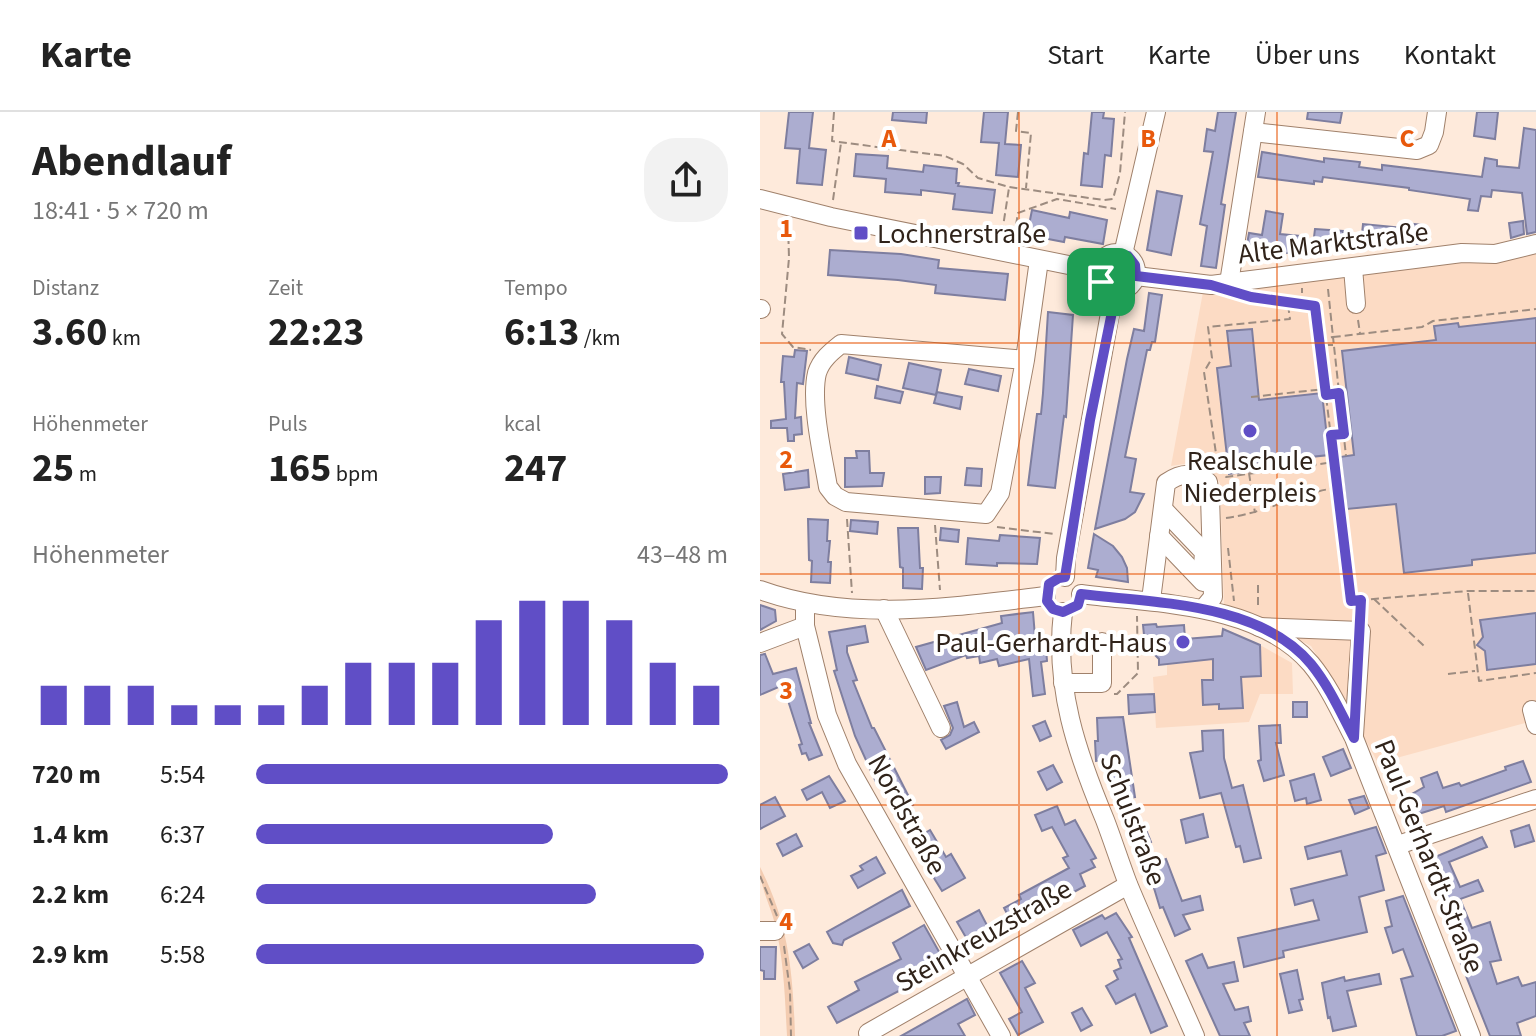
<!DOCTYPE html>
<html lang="de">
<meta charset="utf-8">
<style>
body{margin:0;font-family:"Source Sans 3",sans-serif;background:#f2f2f2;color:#222;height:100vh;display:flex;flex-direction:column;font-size:30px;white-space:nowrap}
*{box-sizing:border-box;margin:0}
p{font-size:26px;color:#767676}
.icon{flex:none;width:44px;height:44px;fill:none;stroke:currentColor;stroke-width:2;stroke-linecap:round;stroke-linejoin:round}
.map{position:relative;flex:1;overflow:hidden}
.details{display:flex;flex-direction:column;background:#fff;width:760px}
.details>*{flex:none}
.pin{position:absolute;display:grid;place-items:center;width:68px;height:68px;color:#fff;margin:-34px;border-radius:16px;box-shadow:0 4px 12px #0006}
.round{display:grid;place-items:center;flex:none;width:84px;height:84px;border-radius:32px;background:#f2f2f2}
.head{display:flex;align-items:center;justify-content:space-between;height:136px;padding:0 32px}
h1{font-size:44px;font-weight:700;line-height:60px}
.stats{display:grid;grid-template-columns:repeat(3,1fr);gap:12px;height:136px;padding:8px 32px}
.stats div{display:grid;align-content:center}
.stats b{font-size:40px;font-weight:700}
.stats small{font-size:22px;font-weight:400}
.stats p{font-size:22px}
.chart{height:224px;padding:16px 32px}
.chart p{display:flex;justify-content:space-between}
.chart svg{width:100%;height:144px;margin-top:8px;stroke:#604ec6;stroke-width:6}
ul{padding:0 32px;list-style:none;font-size:26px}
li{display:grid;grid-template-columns:128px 96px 1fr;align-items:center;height:60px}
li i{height:20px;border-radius:10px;background:#604ec6}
header{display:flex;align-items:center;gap:48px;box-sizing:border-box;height:112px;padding:0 40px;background:#fff;border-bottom:2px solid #e0e0e0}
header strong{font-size:38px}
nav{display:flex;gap:44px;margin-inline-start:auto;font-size:28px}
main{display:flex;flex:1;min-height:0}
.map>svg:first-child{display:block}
</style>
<header>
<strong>Karte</strong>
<nav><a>Start</a><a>Karte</a><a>Über uns</a><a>Kontakt</a></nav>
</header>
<main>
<section class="details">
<div class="head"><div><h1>Abendlauf</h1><p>18:41 · 5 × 720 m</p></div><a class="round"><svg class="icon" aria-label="share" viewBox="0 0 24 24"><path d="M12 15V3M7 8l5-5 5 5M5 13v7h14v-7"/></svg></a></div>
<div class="stats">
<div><p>Distanz</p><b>3.60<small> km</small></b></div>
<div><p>Zeit</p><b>22:23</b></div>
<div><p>Tempo</p><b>6:13<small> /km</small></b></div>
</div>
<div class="stats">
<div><p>Höhenmeter</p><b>25<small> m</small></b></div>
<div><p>Puls</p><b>165<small> bpm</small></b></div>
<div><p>kcal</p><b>247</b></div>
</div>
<div class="chart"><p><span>Höhenmeter</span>43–48 m</p>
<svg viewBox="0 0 160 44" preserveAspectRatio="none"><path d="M5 44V32M15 44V32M25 44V32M35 44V38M45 44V38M55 44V38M65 44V32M75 44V25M85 44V25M95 44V25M105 44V12M115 44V6M125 44V6M135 44V12M145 44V25M155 44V32"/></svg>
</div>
<ul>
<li><b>720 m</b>5:54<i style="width:100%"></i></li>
<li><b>1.4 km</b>6:37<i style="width:63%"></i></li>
<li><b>2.2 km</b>6:24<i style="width:72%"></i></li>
<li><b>2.9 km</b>5:58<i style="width:95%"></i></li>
</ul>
</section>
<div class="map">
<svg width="776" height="924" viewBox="0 0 776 924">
<rect width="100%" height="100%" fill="#feeadb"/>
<!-- built -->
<g fill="#fcdbc4">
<path d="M776,142V608L618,651L583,587L551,534L486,501L464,494L460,371L453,360L443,353L430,351L411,354L443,180Z"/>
<path d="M463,517L500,533L532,551L533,582H500L489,610L396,616L393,565L407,563V552L426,551L462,524Z"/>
</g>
<!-- green -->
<path fill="#f3ccb1" d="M0,755C29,812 33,861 35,924H27C25,888 24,851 16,816C11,794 0,777 0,755Z"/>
<!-- building -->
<g fill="#acadd0" stroke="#7e7e9f" stroke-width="2">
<path d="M29,0H53L49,36L66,38L62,73L37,71L40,37L25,36Z"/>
<path d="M133,0H167L166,11L132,8Z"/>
<path d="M224,0H248L245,32L261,33L258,65L236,63L239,31L221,30Z"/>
<path d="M332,0H344L343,6L354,7L351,44L345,43L342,75L321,73L324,41L328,42Z"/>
<path d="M458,0H476L461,92L465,93L456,156L441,154L447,114L440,112L453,40L444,39L447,17L455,19Z"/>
<path d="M548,0H582L580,11L547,7Z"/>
<path d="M717,0H738L735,27L714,24Z"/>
<path d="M764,16L776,18V120L767,122L762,81L732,78L731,85L721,84L718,99L708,98L710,87L649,78V76L563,65L562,70L554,69V72L498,65L502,40L564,50V46L600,50L599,55L622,58V53L722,65L725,46L737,48V54L759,56Z"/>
<path d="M96,42L128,44L127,56L163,60L164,53L197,57L196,71H199L198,74L235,78L232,101L193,97L195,82L161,78V83L125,80L126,67L94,64Z"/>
<path d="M397,79L422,84L411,143L387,138Z"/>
<path d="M272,98L309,106L310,100L347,108L343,132L305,125L304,130L267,123Z"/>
<path d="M506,99L523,102L520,122L540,124L538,142L504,139L503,147L485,144L489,121L502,123Z"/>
<path d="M763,109L764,122L751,126L749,111Z"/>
<path d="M645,111L662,113L660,132L601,131L603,112L644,116Z"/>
<path d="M555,117L583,119L581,135L553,133Z"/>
<path d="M70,138L141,142L179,148L178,156L248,162L245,188L175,181L176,173L138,168L68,163Z"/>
<path d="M389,181L402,183L395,230H392L390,238H387L365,345L376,347L370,380L384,382L375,400L365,407L335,417L367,247L374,217L384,219Z"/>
<path d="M288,200L313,203L306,305L304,304L295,376L268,373L277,302H281L283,281Z"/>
<path d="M776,206V441L712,448V453L644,461L636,392L587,397L580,345L594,343L582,239L676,228L674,214L698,211L699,215Z"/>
<path d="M492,217L499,288L562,281L569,343L492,351L493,359L469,362L457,256L471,254L467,219Z"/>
<path d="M35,238L47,239L43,272L37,271L35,306L41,305L42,322L34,323V329H28L27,316H11V309L26,307L24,270H21L23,244L34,245Z"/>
<path d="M89,245L121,253L118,268L86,261Z"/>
<path d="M149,251L181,258L176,283L143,276Z"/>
<path d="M209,257L241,264L238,279L205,272Z"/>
<path d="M117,274L143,280L140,291L115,286Z"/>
<path d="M177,280L202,285L200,297L174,291Z"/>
<path d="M96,339H109L110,361H124L122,374L85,375V346H97Z"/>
<path d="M207,356L222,357L221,374L205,373Z"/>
<path d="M48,358L49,375L25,378L23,362Z"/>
<path d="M165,365H181L180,381L165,382Z"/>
<path d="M48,407L68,408L67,429H70L68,450H71L70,471L51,470L52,449L49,448Z"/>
<path d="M91,408L118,410L117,422L90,419Z"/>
<path d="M138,416H158L160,456H163L162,477L143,476V456L140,455Z"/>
<path d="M181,416L199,418L198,430L180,428Z"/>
<path d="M334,422L353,434L362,445L367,456L368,470L336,465L338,458L328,456Z"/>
<path d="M240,423L280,426L277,452L237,451V454L206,452L208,426L239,429Z"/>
<path d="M0,493L15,498L16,509L0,518Z"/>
<path d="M273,500L276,537L286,536L287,549L281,550L285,582L273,584L269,547L239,554L237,547L220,551L219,544L207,546L206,543L166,558L156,535L242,511L241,504Z"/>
<path d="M776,501V552L727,558L725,539L717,533L723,525L720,508Z"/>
<path d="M396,512L397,515L424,513L425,527L462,524L463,517L500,533L501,564L481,565L483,596L459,597V592L443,593L442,568H453V547L399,553V547L385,533L383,513Z"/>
<path d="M105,514L108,530L87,534V540L97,568L93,569L112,616H114L153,693L137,700L122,668L116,670L95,624L74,559L77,558L69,520Z"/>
<path d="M5,542L13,562L36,556L51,611H49L62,643L49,648L46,641L42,642L39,633L42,632L23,573L0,583V543Z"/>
<path d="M394,582L395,600L369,602L368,583Z"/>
<path d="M197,590L204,615L214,610L219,620L186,637L181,628L190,623L193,616L184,594Z"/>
<rect x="533" y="590" width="14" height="15"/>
<path d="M363,605L375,685L356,687L348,648L336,649L335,629H338L337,606Z"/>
<path d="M285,609L291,624L280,629L273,614Z"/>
<path d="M520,613L521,631H516L524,663L504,669L498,649L501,648L499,614Z"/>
<path d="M463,618L464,646L472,676L483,673L501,746L484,750L480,734L476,735L461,681L440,686L430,641L443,639L442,619Z"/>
<path d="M583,637L591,656L571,664L563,645Z"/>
<path d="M763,649L771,670L686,700L684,694L652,704L645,686L664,675L661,666L677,660L683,676L699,671L701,674L746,658L745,655Z"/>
<path d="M293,653L302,670L287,678L278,660Z"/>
<path d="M554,662L561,688L547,692L546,686L535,689L530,669Z"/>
<path d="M69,664L85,689L70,696L62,680L47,688L42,678Z"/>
<path d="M604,684L609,696L595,702L589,688Z"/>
<path d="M15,685L25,704L0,717V693Z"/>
<path d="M297,694L305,713L315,708L336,746L331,748L335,755L320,762L325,774L253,813L244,796L261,787L259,783L309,756L303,746L308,744L292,715L282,719L275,703Z"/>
<path d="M443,702L448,725L426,731L421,708Z"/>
<path d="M384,713L391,730L376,736L369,720Z"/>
<path d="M769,713L774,729L755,735L751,719Z"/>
<path d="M616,715L626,741L616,744L624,778L599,785L607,820L523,839L524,845L484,855L478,826L559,808L553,788L535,793L531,777L587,763L581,739L548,747L545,735Z"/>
<path d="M170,718L186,745L191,742L205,766L182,779L151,729Z"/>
<path d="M36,722L42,734L23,744L17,732Z"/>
<path d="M722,725L727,735L689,750L700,775L718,768L723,779L700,787L712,816L730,810L741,848L730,850L737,872L758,865L762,874L776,870V904L757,911L761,924H730L693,831L696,830L681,790L685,788L668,748Z"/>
<path d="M116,745L125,761L98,776L91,764L103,758L100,754Z"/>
<path d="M406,747L422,789L440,784L443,798L423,803L430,817L415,824L403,795L400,796L387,753Z"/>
<path d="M142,778L150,794L84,828L82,833L73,831L67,820Z"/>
<path d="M643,784L696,919L682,924H657L641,867L653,864L643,837L633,841L625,816L632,814L626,789Z"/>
<path d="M219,798L229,817L208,829L197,810Z"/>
<path d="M356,801L372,825L369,826L407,914L391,921L375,882L356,892L346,874L358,867L354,859L361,856L358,848L362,847L347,820L321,834L313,818L342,803L345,807Z"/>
<path d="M164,813L187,854L77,911L68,895L99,878L95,870L141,847L133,831Z"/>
<path d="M49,832L58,847L43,856L34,840Z"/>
<path d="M0,835H16L15,867H4V859L0,858Z"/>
<path d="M442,842L448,856L474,850L478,869L463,872L475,898L488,895L491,909L484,911L490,924H460L426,849Z"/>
<path d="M262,849L275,871L265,876L283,910L258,923L249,907L262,900L240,861Z"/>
<path d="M537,858L543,887L539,888L542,898L529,901L520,862Z"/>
<path d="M619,862L621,872L587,879L596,914L573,919L570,905L568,906L562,871L584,865L585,869Z"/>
<path d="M207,887L215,903L198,912L205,924H141Z"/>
<path d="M322,896L332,913L321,919L312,901Z"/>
</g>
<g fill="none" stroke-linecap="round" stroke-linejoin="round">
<defs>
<g id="minor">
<path d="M493,20L657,38L669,33L674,20L677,0"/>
<path d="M0,87L71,105L338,159"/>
<circle cx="357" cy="160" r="19"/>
<path d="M363,142L396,0"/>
<path d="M593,156L596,192"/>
<path d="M376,164L451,173L702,141L735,142L776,132"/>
<path d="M469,171L496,0"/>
<path d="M0,197H1"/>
<path d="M265,248L81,232C71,240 61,248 57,261C50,290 63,345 68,375L75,384L86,390L226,402L240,381L265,248L279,148"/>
<path d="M403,397L444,440L443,454"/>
<path d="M399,424L443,470"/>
<path d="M305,465L306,446L354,179"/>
<path d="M0,478C91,511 191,495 286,484"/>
<path d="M321,482C394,492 498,490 551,552C569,574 581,601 594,626L711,924"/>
<path d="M391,488L406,371C420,361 433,359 448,370L450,384L453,485L443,497"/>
<path d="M45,492V514L67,603L87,652L241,924"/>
<path d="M124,497L181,616"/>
<path d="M303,500C294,575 317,641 345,708C353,729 360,751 368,772C389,823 413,873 435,924"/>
<path d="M499,515L601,519L594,623"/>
<path d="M0,531L45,514"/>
<path d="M303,571H342V530"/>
<path d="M772,598L776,613"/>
<path d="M638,733L776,687"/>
<path d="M0,819H15"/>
<path d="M110,924L108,921L368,773"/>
</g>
</defs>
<!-- minor casing -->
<use href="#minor" stroke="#a0816b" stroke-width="20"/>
<!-- path -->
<g stroke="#9d8c80" stroke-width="2" stroke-dasharray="8 4" stroke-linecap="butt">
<path d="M74,0L72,29L185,44L203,52L218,66L249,75L344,88L353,87L360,61L365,0"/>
<path d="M258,0L256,19L271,21L266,76"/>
<path d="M73,88L81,31"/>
<path d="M28,112L29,146L22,222L33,235L51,238"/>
<path d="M242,121L249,76"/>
<path d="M254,125L258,101L297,87L356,97"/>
<path d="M568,177L573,225L662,215L673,209L776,197"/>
<path d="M492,185L555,194L591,489L601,488"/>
<path d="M528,193L530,207L448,215L452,246L444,260L458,355L466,365L574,350"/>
<path d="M542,193V176"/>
<path d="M598,208L600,221"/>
<path d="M559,227L573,225L586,344"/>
<path d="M566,275H569L564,233H573"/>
<path d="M491,285L565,277"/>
<path d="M489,361L495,401"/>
<path d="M466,406C507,401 544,378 584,375"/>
<path d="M87,407L92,481"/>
<path d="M175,413L180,478"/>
<path d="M237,415L294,422"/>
<path d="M468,436L474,489"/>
<path d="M498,473V496"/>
<path d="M708,481L719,569L776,561"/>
<path d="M614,487L664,534"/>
<path d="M601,502V488L708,479H776"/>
<path d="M688,562L715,559"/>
<path d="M354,582H357L378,561L377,504"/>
<path d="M0,764L17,804"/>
<path d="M24,834L30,879L31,924"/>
</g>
<!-- minor -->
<use href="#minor" stroke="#fff" stroke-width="18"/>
</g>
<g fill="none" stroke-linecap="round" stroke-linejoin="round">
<defs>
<path id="route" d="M351,142L368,144L375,153L376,164L451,173L491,185L555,194L566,283L579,281L584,322L571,323L591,489L601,488L594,626C581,601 569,574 551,552C499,490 393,491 321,482L318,493L303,500L293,497L287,489L289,472L299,466L305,465L330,308L353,195L354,179L341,170C336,158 340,148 351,142Z"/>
</defs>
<!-- route casing -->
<use href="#route" stroke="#fff" stroke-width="16"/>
<!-- route -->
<use href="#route" stroke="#604ec6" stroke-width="10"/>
</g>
<!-- grid -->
<path fill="none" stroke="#e8590c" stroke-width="2" stroke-opacity="0.55" d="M259,0V924M517,0V924M0,231H776M0,462H776M0,693H776"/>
<!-- markers -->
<g fill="#604ec6" stroke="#fff" stroke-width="3">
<rect x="93" y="113" width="16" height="16" rx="4"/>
<circle cx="490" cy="319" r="8"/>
<circle cx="423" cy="530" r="8"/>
</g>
<g text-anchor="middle" stroke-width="8" stroke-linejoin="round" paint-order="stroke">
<!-- poi labels -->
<g font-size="28" fill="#30231a" stroke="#fff" text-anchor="start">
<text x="117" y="131">Lochnerstraße</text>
<text x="490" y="358" text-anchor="middle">Realschule<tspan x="490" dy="32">Niederpleis</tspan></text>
<text x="407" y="540" text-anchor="end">Paul-Gerhardt-Haus</text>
</g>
<!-- street labels -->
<g font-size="28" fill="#30231a" stroke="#fff">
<text transform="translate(573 130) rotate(-7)" y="10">Alte Marktstraße</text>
<text transform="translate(148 702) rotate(61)" y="10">Nordstraße</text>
<text transform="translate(374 707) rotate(69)" y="10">Schulstraße</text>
<text transform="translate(670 744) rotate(68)" y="10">Paul-Gerhardt-Straße</text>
<text transform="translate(223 823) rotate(-30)" y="10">Steinkreuzstraße</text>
</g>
</g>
<g font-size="26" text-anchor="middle" font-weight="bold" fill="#e8590c" stroke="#fff" stroke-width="8" stroke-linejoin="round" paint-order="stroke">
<text x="129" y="35">A</text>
<text x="388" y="35">B</text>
<text x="647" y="35">C</text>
<text x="26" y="125">1</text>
<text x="26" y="356">2</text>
<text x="26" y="587">3</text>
<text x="26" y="818">4</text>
</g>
</svg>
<div class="pin" style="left:341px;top:170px;background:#1e9e55"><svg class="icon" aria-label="arrive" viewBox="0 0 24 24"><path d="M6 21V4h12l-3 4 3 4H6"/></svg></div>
</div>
</main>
